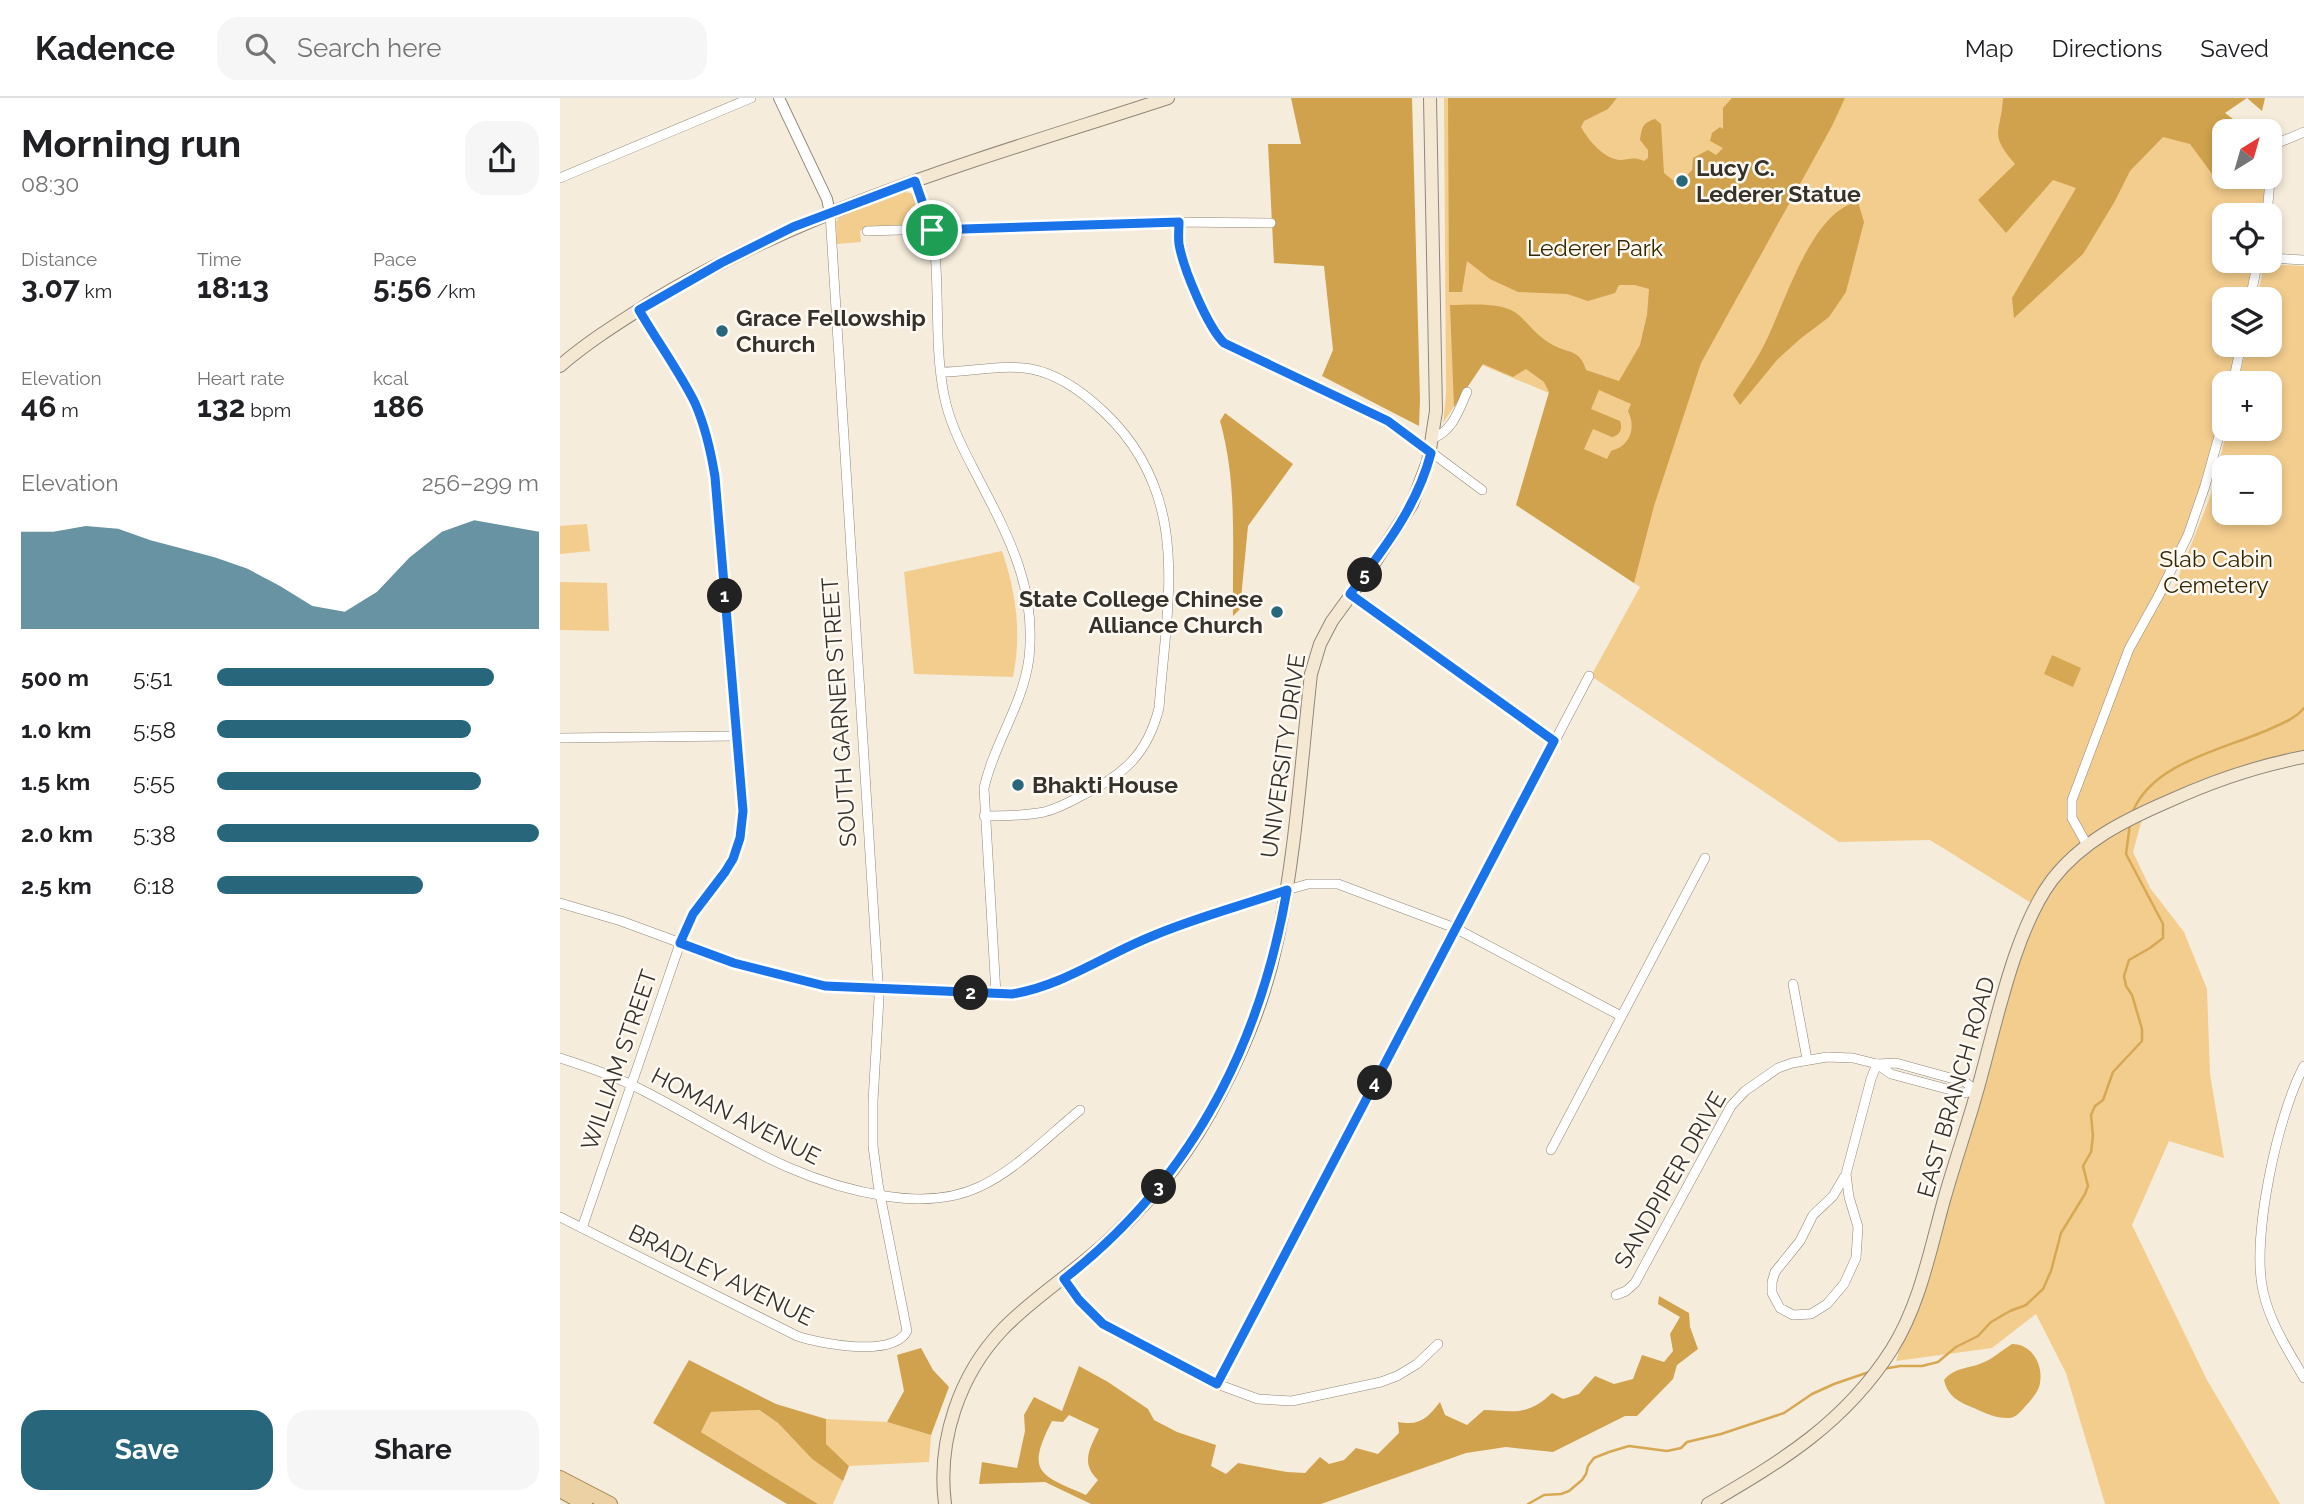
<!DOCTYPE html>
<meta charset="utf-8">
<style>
body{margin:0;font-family:Raleway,sans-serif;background:#f6f6f6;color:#202124;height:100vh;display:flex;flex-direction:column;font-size:26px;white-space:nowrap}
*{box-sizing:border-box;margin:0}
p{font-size:23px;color:#757577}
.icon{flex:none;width:38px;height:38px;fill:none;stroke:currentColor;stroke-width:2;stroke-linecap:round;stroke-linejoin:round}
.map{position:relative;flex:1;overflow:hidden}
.side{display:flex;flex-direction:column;background:#fff;width:560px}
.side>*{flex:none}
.needle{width:46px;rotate:37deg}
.tools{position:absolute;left:1652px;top:21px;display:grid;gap:14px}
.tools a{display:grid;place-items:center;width:70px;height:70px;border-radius:14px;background:#fff;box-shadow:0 4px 10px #0003;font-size:35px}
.pin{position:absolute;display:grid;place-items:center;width:60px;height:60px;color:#fff;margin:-30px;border:4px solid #fff;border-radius:50%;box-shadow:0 2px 7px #0007}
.km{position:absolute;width:35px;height:35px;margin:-18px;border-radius:50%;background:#222;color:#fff;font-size:19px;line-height:35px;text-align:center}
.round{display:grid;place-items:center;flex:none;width:74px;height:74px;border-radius:21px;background:#f6f6f6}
.head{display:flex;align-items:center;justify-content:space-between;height:119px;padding:0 21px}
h1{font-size:38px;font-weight:700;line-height:52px}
.metrics{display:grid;grid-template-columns:repeat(3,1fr);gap:10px;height:119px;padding:7px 21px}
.metrics div{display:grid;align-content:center}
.metrics b{font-size:30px;font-weight:700}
.metrics small{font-size:19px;font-weight:400}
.metrics p{font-size:19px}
.chart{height:196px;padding:14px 21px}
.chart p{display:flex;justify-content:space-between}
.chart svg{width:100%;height:126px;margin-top:7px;fill:#27667b;opacity:.7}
.cta{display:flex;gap:14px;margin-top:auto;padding:14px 21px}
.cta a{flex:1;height:80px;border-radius:21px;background:#27667b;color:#fff;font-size:28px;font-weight:700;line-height:80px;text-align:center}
.cta a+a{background:#f6f6f6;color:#202124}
ul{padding:0 21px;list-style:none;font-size:23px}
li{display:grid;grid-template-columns:112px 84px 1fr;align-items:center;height:52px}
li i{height:18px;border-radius:9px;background:#27667b}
header{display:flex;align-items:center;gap:42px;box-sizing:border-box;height:98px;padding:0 35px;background:#fff;border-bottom:2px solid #e0e0e0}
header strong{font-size:33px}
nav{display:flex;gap:38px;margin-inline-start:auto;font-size:24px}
.search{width:490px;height:63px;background:#f6f6f6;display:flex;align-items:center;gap:18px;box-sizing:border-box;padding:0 24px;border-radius:21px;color:#757577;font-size:26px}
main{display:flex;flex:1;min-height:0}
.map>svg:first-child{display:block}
</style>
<header>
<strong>Kadence</strong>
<div class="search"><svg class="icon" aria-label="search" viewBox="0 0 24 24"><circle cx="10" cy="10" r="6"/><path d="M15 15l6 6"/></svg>Search here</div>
<nav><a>Map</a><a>Directions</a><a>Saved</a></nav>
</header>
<main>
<section class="side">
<div class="head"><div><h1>Morning run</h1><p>08:30</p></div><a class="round"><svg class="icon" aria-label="share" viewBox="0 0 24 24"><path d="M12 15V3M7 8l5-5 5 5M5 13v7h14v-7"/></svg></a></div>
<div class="metrics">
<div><p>Distance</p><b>3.07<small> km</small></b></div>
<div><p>Time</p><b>18:13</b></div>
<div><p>Pace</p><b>5:56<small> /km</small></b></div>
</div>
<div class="metrics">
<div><p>Elevation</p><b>46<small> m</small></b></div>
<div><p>Heart rate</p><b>132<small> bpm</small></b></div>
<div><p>kcal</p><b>186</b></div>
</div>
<div class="chart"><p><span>Elevation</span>256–299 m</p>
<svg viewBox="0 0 160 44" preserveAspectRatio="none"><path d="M0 44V10L10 10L20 8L30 9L40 13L50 16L60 19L70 23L80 29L90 36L100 38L110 31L120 19L130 10L140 6L150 8L160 10V44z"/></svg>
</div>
<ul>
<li><b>500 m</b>5:51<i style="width:86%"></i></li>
<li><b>1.0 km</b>5:58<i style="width:79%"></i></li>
<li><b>1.5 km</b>5:55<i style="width:82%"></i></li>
<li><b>2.0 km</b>5:38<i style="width:100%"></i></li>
<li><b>2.5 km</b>6:18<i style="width:64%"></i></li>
</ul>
<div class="cta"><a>Save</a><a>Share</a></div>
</section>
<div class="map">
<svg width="1744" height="1406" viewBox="0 0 1744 1406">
<rect width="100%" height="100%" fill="#f6ecdb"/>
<!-- green -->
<g fill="#f3cd8e" fill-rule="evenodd">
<path d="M884,0H1632L1638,31L1713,30L1710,61V33H1664V79H1708L1704,117H1664V163H1698L1689,201H1664V247H1678L1669,285H1664C1664,355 1629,427 1603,491L1612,495L1652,394L1667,331H1710V285H1678L1687,247H1710V201H1697L1704,166L1744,168V659L1584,714L1573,754L1590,790L1624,834L1647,891L1650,976L1664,1060L1609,1043L1572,1127L1647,1282L1720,1406H1545L1506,1275L1476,1216L1432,1250L1336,1263L1476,808L1370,742L1279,744L1031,578L1080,489L956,407L989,295L922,267L883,325L886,297ZM1664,369H1710V415H1664Z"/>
<path d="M345,94L351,95C357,104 366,121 354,127L306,128L300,133L301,144L277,146L276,125L279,119Z"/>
<path d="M27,426L30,453L0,456V428Z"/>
<path d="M442,453C456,494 462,535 453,579L354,576L344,474Z"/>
<path d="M0,484L47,485L49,533L0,532Z"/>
<path d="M198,1312L218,1325L252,1361L283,1383L273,1406H258L141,1334L151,1314Z"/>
<path d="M266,1321L327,1324L371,1337L369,1364L289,1368L266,1346Z"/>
</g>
<!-- forest -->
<g fill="#d0a24d" fill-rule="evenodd">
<path d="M731,0H852L860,302L859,328L762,278L773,252L764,168L714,165L708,46H741Z"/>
<path d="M888,0H1057L1048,11L1024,23L1021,29C1028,42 1045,62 1061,62C1071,61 1074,59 1084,63L1088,60V52L1080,42C1082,30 1082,25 1095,21L1101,26L1104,75L1115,84L1125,79L1132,72L1133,60L1148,52L1156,57L1163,50L1150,43L1152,35L1160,29L1163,31V10L1172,0H1285L1272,28L1141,265L1094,408L1074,485L956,407L989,294L984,284L966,271L953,279L923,266L894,309L890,207C911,207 944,203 960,218C971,229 979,240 993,247C1009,256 1020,251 1026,272L1059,283L1080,247L1087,217L1089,191L1075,187H1059L1055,195L1028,203L1007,196L958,194L930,181L907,163L902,194H889ZM1039,292L1071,306L1068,313C1076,329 1071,348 1051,353L1047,361L1024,351L1033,331L1052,339C1060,337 1063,331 1060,323L1031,311Z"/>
<path d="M1443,0H1705L1702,13L1687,0L1665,15L1685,30L1684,33H1664V72L1658,84L1630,46L1603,39L1570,73L1555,103L1523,156L1454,220L1452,200L1516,90L1493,82L1446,135L1418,102L1455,66C1428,34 1441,37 1443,0Z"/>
<path d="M1298,104L1304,124L1286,194L1269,219L1240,241L1217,262L1180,307L1173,297C1183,281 1195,265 1204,247C1224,209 1251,112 1298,104Z"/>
<path d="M665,315L733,366L688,428L680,511L673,518C672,452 678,386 660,323Z"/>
<path d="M1099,1198L1129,1215L1130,1229L1138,1251L1117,1267L1113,1281L1077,1318H1065L993,1354L946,1349L906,1355L761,1406H531L485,1384L419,1386L422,1364L457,1370L465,1333L464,1317L474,1299L502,1313L519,1268L548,1284L588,1311L594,1322L617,1334L656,1347L651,1368L666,1376L678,1365L727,1374L745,1375L760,1359L769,1366L784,1362L796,1350L818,1356L839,1335L838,1324C861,1328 867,1320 880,1304L885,1317L907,1327L924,1312C955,1313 968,1318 992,1295L1003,1301L1019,1296L1035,1278L1054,1286L1073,1281L1082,1257L1104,1264L1113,1253L1110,1236L1120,1219L1098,1206ZM509,1317L539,1331C530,1350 520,1365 538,1382L526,1397C480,1377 465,1375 492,1323L503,1324Z"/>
<path d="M361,1250L373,1272L389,1289L371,1337L327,1324L344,1293L337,1257Z"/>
<path d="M129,1262L216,1306L266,1321V1346L289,1368L283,1383L252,1361L218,1325L199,1312L151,1314L141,1334L258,1406H227L93,1325Z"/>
</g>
<!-- water -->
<g fill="#d7a854">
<path d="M1492,557L1521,570L1513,589L1484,576Z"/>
<path d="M1452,1246C1473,1246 1485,1269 1479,1289C1476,1297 1469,1304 1463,1311C1459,1315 1456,1319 1450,1320C1438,1321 1424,1315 1414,1310C1399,1304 1388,1299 1384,1282C1395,1269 1408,1271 1422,1265C1433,1261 1442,1252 1452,1246Z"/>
</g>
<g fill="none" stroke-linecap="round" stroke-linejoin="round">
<!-- stream -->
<g stroke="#d7a854" stroke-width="2.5">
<path d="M1573,713C1594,663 1667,651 1712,630C1723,625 1736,620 1744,610"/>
<path d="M1323,1271L1340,1268H1362L1378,1264L1396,1249L1418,1238L1431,1224L1450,1213L1466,1207L1483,1191L1491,1173L1501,1135L1525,1096L1528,1088L1523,1068L1531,1054L1533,1038L1531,1017L1535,1008L1543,1002L1553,974L1582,943V931L1572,897L1566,888L1564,878L1569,862L1590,850L1603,840V826L1566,756L1570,726"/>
<path d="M968,1406L984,1397L1001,1396L1009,1393L1022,1382L1026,1376L1028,1368L1034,1360L1049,1354L1069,1348L1107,1353L1121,1350L1127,1344L1161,1336L1224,1315L1252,1296L1274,1286L1309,1274"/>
</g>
<defs>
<g id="minor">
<path d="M0,80L191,0"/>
<path d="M355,83C362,102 372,123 374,143C380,194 374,247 384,297C389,323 401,347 413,370C446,434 477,486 469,560C463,607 434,645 424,690L436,896"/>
<path d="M1707,117L1713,47L1744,34"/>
<path d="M619,124C618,155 641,223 664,245L828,322L922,392"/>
<path d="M307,133L611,124L711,125"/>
<path d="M1710,160L1744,162"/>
<path d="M1690,201L1698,163"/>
<path d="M381,274C410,274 442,266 471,271C498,276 525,296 544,314C633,398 607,502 599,610C587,658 562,678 519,699C508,705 496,711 484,714C465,718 444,718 424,718"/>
<path d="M1673,285L1681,247"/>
<path d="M873,340C893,333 899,311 907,294"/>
<path d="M790,496L994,643"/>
<path d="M0,640L176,638"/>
<path d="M1527,747L1512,720V702L1569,551L1599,497L1628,437L1645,388L1664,320"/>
<path d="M0,805L61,823L175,865L265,888L452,896C503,888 544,858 590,839C641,818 695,801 748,786H778L895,830L1061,918"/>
<path d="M1233,886L1247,961"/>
<path d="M0,960C28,969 58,979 84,993C166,1035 231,1084 325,1098C357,1103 389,1103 419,1089C456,1072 488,1038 520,1012"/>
<path d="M1317,966L1331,976L1402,995L1417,993"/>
<path d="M1744,968C1718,1016 1691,1139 1703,1193C1710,1225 1728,1252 1744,1280"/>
<path d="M991,1052L1145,760"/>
<path d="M1286,1076L1289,1099L1298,1129L1296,1160L1284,1186L1267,1206L1251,1216L1233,1217L1220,1210L1212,1195V1184L1215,1174L1240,1143L1253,1117L1273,1098L1286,1076L1311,981L1317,966"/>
<path d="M0,1119L237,1238C261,1246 333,1260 347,1233L318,1086L313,1048V1003L319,900L270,115"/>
<path d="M22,1130L125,831C149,784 180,771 183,713L155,378C151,354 145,328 134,305C119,273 98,243 79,212"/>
<path d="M504,1181L529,1213L555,1233L657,1286L698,1301L732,1303L821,1284L837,1278L857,1266L878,1246"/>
<path d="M1056,1197L1066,1193L1075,1185L1171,1008L1185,993L1218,970L1232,965L1267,959L1293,960L1317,966L1336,965L1405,984L1417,993"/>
<path d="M657,1286L1029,578"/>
</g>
<path id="tertiary" d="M219,0L267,101L270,115"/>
<g id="secondary">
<path d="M0,268C30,242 63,222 96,201C254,106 434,57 608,0"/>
<path d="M385,1406C377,1343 399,1277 443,1231C476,1197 518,1172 552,1139C596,1098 633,1049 660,996C685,949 706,896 717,843C736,756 741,665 751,576L760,546L772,523L815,464L852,406L868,364L876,313L870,0"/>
<path d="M1148,1406C1222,1363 1285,1325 1332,1251C1360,1206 1370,1152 1384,1102C1396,1059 1411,1018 1422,975C1438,917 1456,830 1492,782C1522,743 1565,722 1609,703C1653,683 1696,668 1744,659"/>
</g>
<g id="primary">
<path d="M0,1380L50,1406"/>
<path d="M0,1392L25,1406"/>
</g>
</defs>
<!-- minor casing -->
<use href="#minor" stroke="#908778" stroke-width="10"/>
<!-- tertiary casing -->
<use href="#tertiary" stroke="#908778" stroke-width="12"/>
<!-- secondary casing -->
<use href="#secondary" stroke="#908778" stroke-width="14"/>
<!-- primary casing -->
<use href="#primary" stroke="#a28553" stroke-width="16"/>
<!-- minor -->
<use href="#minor" stroke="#fff" stroke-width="9"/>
<!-- tertiary -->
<use href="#tertiary" stroke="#fff" stroke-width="10"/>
<!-- secondary -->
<use href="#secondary" stroke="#f5e8d2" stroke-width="12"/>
<!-- primary -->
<use href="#primary" stroke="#ebd1a4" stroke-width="14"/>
</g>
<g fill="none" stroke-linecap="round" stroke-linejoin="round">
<defs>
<path id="route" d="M355,83L372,132L619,124C619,131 618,139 619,146C623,170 647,228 664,245L828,323L871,355C857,409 823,452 790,496L994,643L657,1286L543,1226L519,1202L504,1181C630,1083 700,948 727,792C681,808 634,820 590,839C543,858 502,888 452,896L265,888L174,865L120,845L133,816L165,774L173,761L180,740L183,713L155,379C151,354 145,328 135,305C119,273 97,243 79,212L161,165L233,129Z"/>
</defs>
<!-- route casing -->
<use href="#route" stroke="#fff" stroke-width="14"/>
<!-- route -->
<use href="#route" stroke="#1a73e8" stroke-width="9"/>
</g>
<!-- markers -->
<g fill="#27667b" stroke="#fefaf3" stroke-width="2.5">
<circle cx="1122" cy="83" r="7"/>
<circle cx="162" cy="233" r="7"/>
<circle cx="717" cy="514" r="7"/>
<circle cx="458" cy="687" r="7"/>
</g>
<g text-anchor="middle" stroke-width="5" stroke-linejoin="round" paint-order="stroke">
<!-- poi labels -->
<g font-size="23" font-weight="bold" fill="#35312b" stroke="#fefaf3" text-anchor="start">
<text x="1136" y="78">Lucy C.<tspan x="1136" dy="26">Lederer Statue</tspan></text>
<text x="176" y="228">Grace Fellowship<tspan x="176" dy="26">Church</tspan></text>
<text x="703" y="509" text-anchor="end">State College Chinese<tspan x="703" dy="26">Alliance Church</tspan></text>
<text x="472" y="695">Bhakti House</text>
</g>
<!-- park labels -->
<g font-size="23" fill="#382500" stroke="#fefaf3">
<text x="1035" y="158">Lederer Park</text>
<text x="1656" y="469">Slab Cabin<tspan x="1656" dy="26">Cemetery</tspan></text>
</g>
<!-- street labels -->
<g font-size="23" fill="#35312b" stroke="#fefaf3">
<text transform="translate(279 614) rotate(-94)" y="8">SOUTH GARNER STREET</text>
<text transform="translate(723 658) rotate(-82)" y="8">UNIVERSITY DRIVE</text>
<text transform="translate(59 962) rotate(-71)" y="8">WILLIAM STREET</text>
<text transform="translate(1396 989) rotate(-74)" y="8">EAST BRANCH ROAD</text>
<text transform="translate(176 1018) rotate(27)" y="8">HOMAN AVENUE</text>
<text transform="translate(1110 1082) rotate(-60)" y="8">SANDPIPER DRIVE</text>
<text transform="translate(161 1177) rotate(26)" y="8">BRADLEY AVENUE</text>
</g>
</g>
</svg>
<div class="tools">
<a><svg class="needle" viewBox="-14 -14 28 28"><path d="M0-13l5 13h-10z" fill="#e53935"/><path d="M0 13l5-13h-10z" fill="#757577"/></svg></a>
<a><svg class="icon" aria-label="locate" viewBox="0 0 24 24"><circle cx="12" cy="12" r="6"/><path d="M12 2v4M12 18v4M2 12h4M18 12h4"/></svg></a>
<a><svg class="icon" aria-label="layers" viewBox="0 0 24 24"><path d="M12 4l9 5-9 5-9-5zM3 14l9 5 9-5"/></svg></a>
<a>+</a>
<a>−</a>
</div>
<div class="pin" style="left:372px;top:132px;background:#1e9e55"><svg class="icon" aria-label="arrive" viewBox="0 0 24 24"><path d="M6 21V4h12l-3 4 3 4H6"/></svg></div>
<b class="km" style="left:165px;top:498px">1</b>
<b class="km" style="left:411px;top:895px">2</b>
<b class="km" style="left:599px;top:1089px">3</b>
<b class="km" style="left:815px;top:985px">4</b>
<b class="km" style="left:805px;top:477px">5</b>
</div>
</main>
